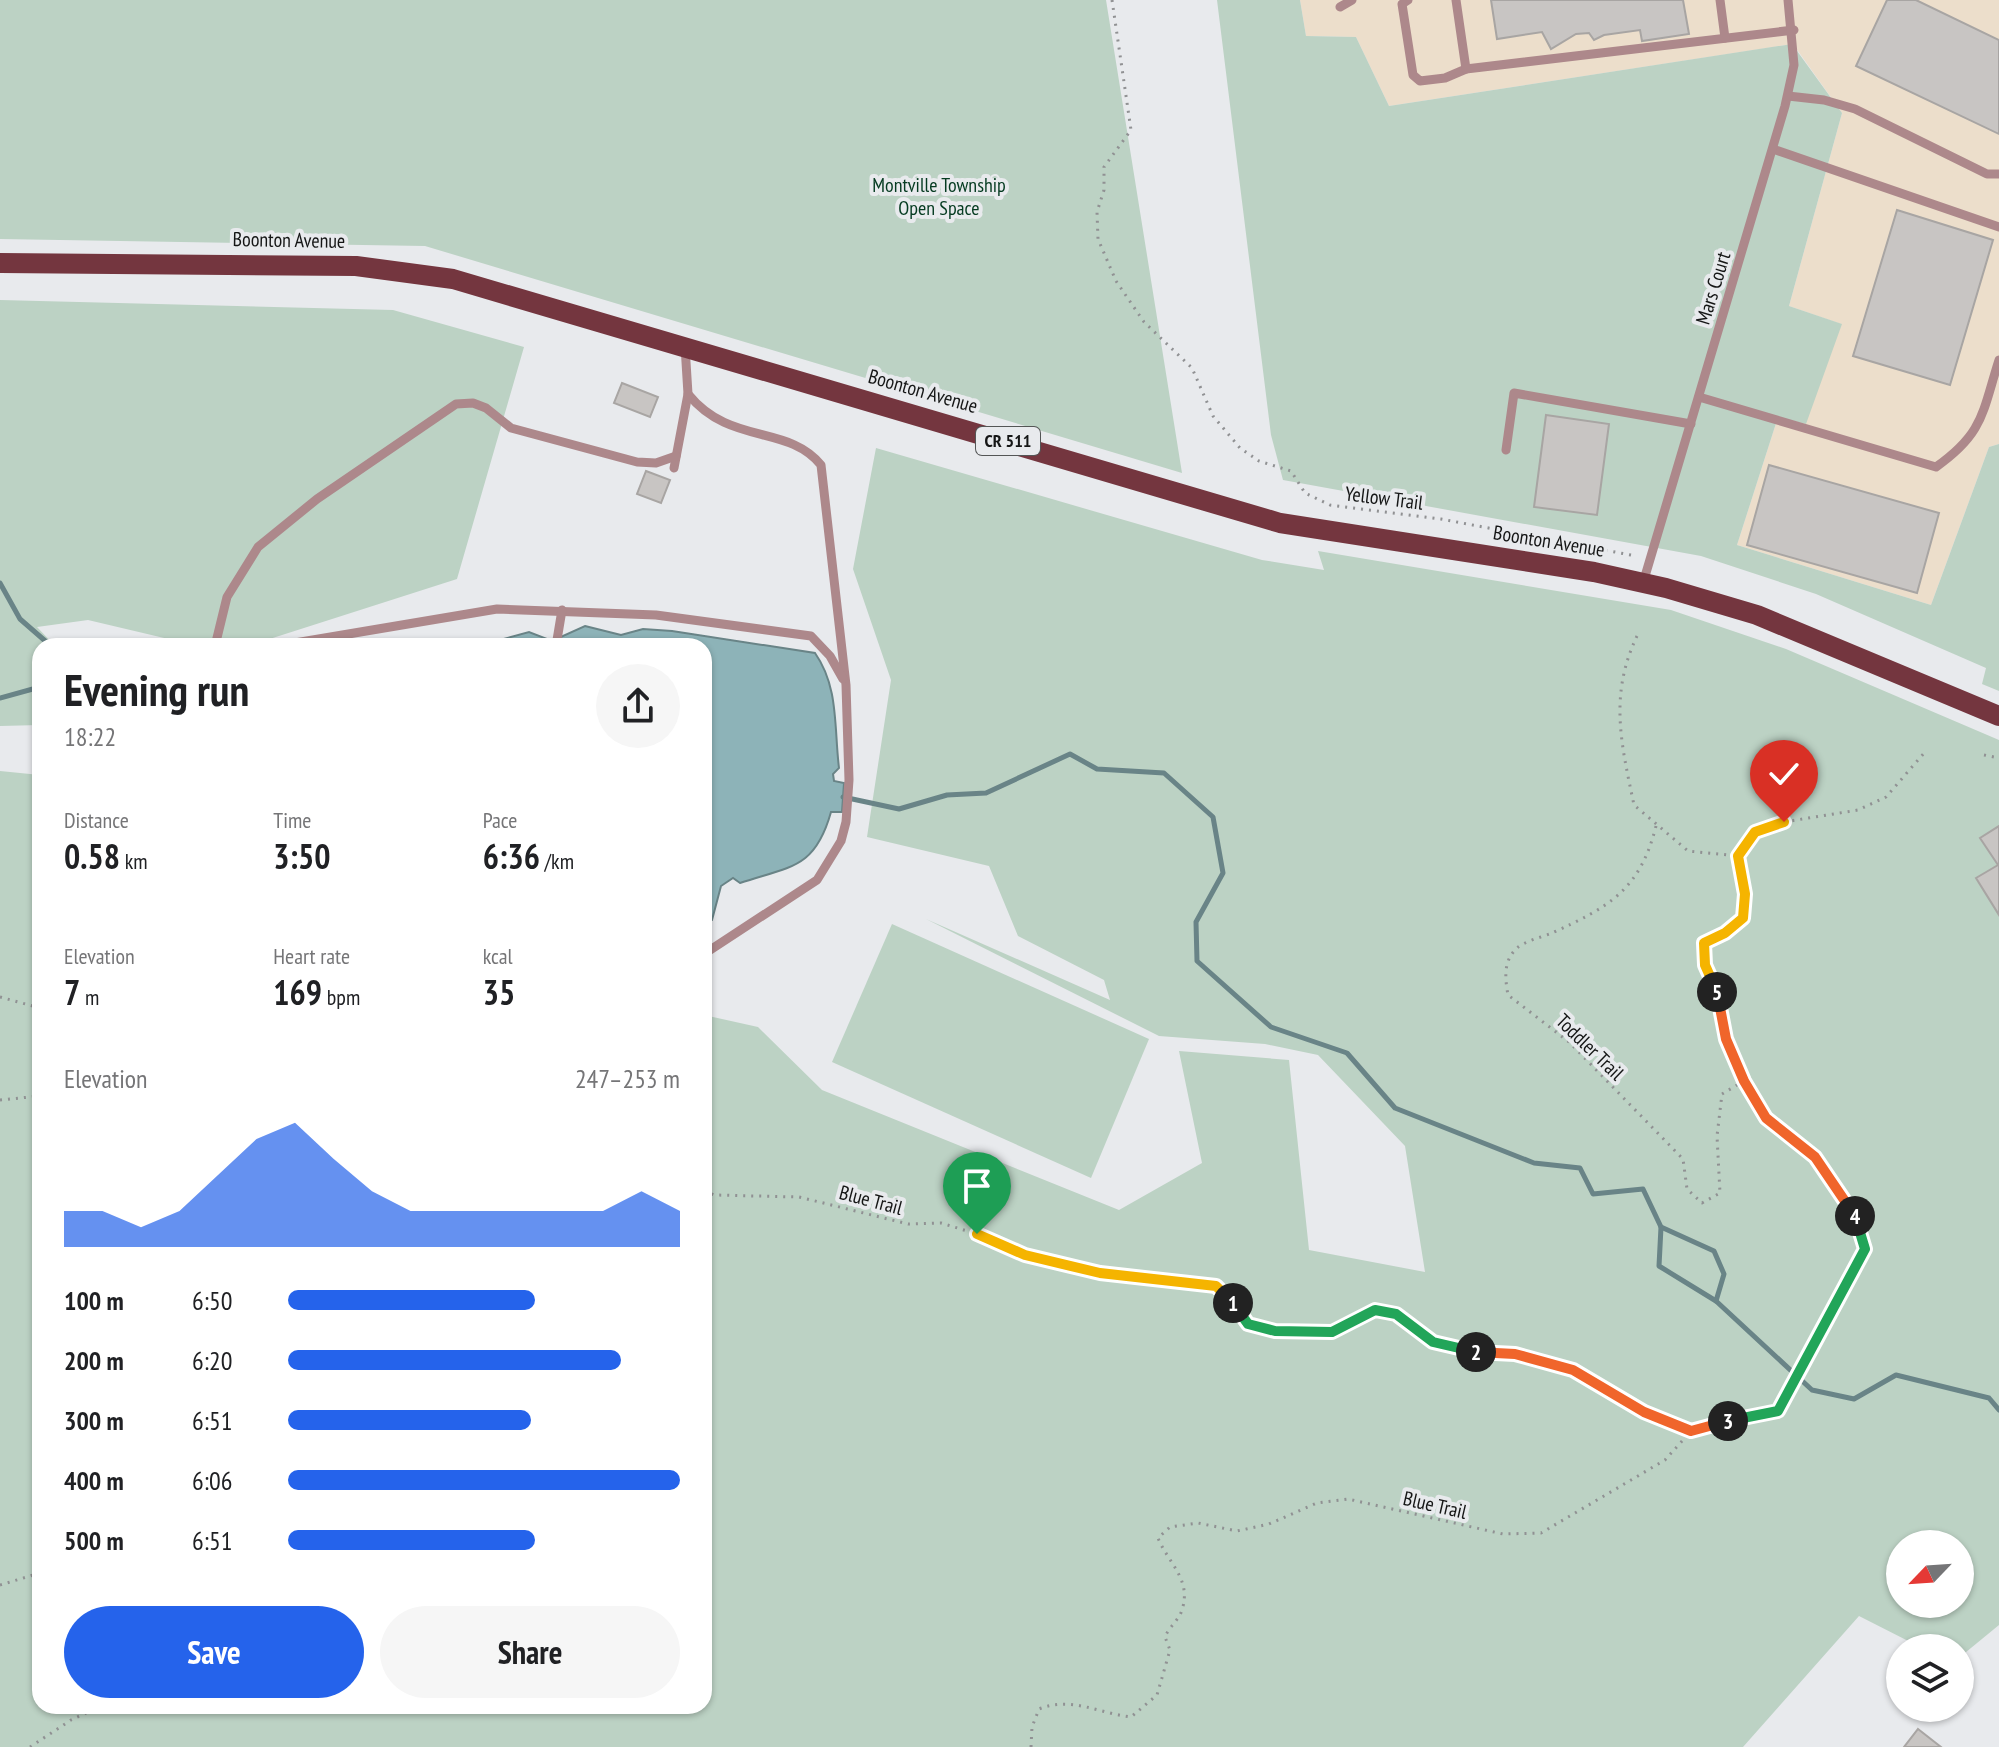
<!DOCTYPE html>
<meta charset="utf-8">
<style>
body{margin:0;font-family:"PT Sans Narrow",sans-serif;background:#f6f6f6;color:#202124;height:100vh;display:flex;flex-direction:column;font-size:30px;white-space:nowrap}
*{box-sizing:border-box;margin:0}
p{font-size:26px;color:#757577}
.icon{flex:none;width:44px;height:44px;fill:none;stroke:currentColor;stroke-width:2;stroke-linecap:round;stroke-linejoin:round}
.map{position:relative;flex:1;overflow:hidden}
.drawer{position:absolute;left:32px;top:638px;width:680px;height:1076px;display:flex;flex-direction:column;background:#fff;border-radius:24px;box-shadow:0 2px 6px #0004}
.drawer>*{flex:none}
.needle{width:52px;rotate:245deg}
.tools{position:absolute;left:1886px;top:1530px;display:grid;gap:16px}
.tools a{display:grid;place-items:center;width:88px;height:88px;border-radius:50%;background:#fff;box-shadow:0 2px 6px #0004;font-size:40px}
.pin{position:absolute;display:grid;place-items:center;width:68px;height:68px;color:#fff;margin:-82px -34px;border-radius:50% 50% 50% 0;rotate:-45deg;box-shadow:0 0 8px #0007}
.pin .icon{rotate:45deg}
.km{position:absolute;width:40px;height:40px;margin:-20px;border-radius:50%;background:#222;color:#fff;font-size:22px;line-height:40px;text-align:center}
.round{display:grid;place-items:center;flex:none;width:84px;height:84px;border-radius:42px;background:#f6f6f6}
.overview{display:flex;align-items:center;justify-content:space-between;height:136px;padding:0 32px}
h1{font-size:44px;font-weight:700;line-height:60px}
.figures{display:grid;grid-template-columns:repeat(3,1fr);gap:12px;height:136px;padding:8px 32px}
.figures div{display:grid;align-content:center}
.figures b{font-size:34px;font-weight:700}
.figures small{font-size:22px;font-weight:400}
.figures p{font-size:22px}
.chart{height:224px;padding:16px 32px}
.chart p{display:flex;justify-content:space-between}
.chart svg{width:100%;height:144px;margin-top:8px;fill:#2563eb;opacity:.7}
.cta{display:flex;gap:16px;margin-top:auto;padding:16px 32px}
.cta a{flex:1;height:92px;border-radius:48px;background:#2563eb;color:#fff;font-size:32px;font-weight:700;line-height:92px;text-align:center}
.cta a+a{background:#f6f6f6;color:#202124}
ul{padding:0 32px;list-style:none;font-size:26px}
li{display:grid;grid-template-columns:128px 96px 1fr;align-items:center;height:60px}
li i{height:20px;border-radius:10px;background:#2563eb}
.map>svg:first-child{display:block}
</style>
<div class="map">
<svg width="1999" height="1747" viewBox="0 0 1999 1747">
<rect width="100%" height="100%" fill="#e8eaed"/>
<!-- industrial -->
<path fill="#ecdecb" d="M1300,0H1999V444L1989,447L1931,605L1737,545L1778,417L1841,324L1789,306L1842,113L1793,44L1389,106L1356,37L1306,36Z"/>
<!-- green -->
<g fill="#bcd2c4" fill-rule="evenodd">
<path d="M0,0H1106L1182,473L425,246L0,239Z"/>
<path d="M1217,0H1300L1306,36L1356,37L1389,106L1792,44L1842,113L1789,306L1842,324L1806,424L1778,417L1737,545L1931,605L1989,447L1999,444V691L1982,684L1986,668L1816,594L1701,556L1283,480L1271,435Z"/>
<path d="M0,300L393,310L524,347L457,579L248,646H198L88,620L37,627L55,646H40V725L0,726Z"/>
<path d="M876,448L1262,560L1324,570L1318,551L1671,610L1786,649L1999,740V1625L1960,1657V1648H1922L1859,1616L1743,1747H0V771L40,775V1706H704V1015L758,1027L822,1090L1119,1210L1202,1163L1179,1051L1289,1060L1309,1250L1425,1272L1405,1146L1318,1055L1265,1044L1159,1036L926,919L1110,1000L1104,980L1018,936L989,866L867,837L891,680L853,569ZM1900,1544H1960V1604H1900Z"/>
<path d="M892,924L1149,1039L1091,1178L832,1062Z"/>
</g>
<!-- water -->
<path fill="#8db3b8" stroke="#698487" stroke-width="2" d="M585,626L621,635L643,629L672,631L815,653C839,687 834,728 839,768L833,774L834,781L844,783L842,812H831C815,869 791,866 740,883L733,878L721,886L712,920L704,923V646H478L529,632L552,641Z"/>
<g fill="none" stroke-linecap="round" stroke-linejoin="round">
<!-- stream -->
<g stroke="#698487" stroke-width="5">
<path d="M0,583L20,619L51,646"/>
<path d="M0,698L40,687"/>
<path d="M843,797L899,809L947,795L986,793L1070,754L1097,769L1164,773L1213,817L1223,873L1196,922L1197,961L1271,1027L1347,1053L1395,1108L1534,1163L1580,1168L1593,1194L1643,1189L1661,1227L1714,1251L1724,1274L1716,1301L1812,1390L1854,1399L1896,1375L1989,1398L1999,1410"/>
<path d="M1661,1227L1659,1266L1716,1301"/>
</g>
</g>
<!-- building -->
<g fill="#c8c5c3" stroke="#a8a5a3" stroke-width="2">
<path d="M1491,0H1683L1689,34L1642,41L1640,30L1604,35L1594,40L1589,33L1576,34L1551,49L1542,32L1497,39Z"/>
<path d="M1887,0H1916L1999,40V134L1856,66Z"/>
<path d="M1897,210L1993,240L1950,385L1853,356Z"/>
<path d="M622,383L658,397L650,417L614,403Z"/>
<path d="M1546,415L1609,424L1597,515L1534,507Z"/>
<path d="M1769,465L1939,513L1917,593L1747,545Z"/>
<path d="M646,471L670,480L661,503L637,494Z"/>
<path d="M1999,826V915L1976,878L1998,865L1980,838Z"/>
<path d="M1918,1729L1941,1747H1904Z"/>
</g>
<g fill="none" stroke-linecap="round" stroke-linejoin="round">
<!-- path -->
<g stroke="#909193" stroke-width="3" stroke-dasharray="2 6" stroke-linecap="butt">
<path d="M1112,0L1131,130L1104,167V190L1097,212L1098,239L1116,281L1144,322L1192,368L1213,416L1240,448L1259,461L1291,471L1305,493L1330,505L1441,519L1636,556"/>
<path d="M1637,636C1609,695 1621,743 1634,805L1688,851L1738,856"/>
<path d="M1984,755L1999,758"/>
<path d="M1656,826C1640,890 1609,907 1552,933C1542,937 1525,941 1517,948C1503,961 1505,978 1508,995L1569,1042L1683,1159L1687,1189L1702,1203L1720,1193L1717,1136L1722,1094L1742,1082"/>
<path d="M0,997L40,1008"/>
<path d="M0,1100L40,1096"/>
<path d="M704,1191L714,1195L799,1197L908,1224L941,1223L977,1234L1025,1255L1100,1273L1216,1286L1248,1324L1275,1331L1332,1332L1375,1310L1396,1314L1433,1342L1467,1352L1515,1354L1573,1370L1644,1412L1690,1431"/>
<path d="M0,1585L40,1573"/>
<path d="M120,1706H160"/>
<path d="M30,1747L71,1720L101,1706"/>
<path d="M1031,1747L1032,1727L1039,1709C1071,1696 1098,1713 1131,1717L1157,1695L1170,1650L1165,1637C1169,1627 1179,1620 1182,1610C1192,1579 1168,1563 1158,1538L1170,1527L1198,1523L1237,1531L1269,1524L1317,1503L1348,1499L1503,1534L1541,1533L1665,1460L1691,1431L1778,1411L1865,1249L1859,1221L1834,1189L1815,1157L1766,1118L1744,1081L1726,1039L1720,998L1705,965L1704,943L1725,933L1743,918L1745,894L1738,856L1755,832L1784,822L1858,810L1886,797L1925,752"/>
</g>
<!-- lane -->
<g stroke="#ad888b" stroke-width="9">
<path d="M1408,0L1402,4L1413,75L1420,81L1445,78L1466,69"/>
<path d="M1456,0L1466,69L1794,30"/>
<path d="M1720,0L1725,38"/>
<path d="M1340,7L1352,0"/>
<path d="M1788,96L1824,100L1855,109L1987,174H1999"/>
<path d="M1773,149L1999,227"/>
<path d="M688,394C730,446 788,424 821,465L846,685L849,780L846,822L841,841L817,880L704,954"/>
<path d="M1699,397L1936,467C1984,433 1982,413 1999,360"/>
<path d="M1506,450L1514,393L1691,424"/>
<path d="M674,468L688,394L685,346"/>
<path d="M1643,583L1785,106L1794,65L1788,0"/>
<path d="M215,646L227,597L258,547L317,499L456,404L473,403L486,408L511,428L637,462L656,463L676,456"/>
<path d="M277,646L497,609L656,615L811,636L830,656L843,679"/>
<path d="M556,646L562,610"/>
</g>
<!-- primary -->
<path stroke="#74363f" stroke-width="20" d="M0,263L356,266L453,279L1280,523L1594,572L1666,588L1757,615L1999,716"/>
</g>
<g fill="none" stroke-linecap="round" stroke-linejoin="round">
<defs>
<path id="split-1" d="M977,1234L1025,1255L1100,1273L1216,1286L1233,1303"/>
<path id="split-2" d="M1233,1303L1248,1324L1275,1331L1332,1332L1375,1310L1396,1314L1433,1342L1476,1352"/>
<path id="split-3" d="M1476,1352L1515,1354L1573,1370L1644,1412L1691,1431L1728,1421"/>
<path id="split-4" d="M1728,1421L1778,1411L1865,1249L1855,1216"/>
<path id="split-5" d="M1717,992L1726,1039L1744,1081L1766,1118L1815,1157L1855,1216"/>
<path id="split-6" d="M1717,992L1705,965L1704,943L1725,933L1743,918L1745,894L1738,856L1755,832L1784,822"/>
</defs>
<!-- split-1 casing -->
<use href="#split-1" stroke="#fff" stroke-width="16"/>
<!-- split-2 casing -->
<use href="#split-2" stroke="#fff" stroke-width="16"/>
<!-- split-3 casing -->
<use href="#split-3" stroke="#fff" stroke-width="16"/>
<!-- split-4 casing -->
<use href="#split-4" stroke="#fff" stroke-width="16"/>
<!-- split-5 casing -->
<use href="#split-5" stroke="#fff" stroke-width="16"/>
<!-- split-6 casing -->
<use href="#split-6" stroke="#fff" stroke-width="16"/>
<!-- split-1 -->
<use href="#split-1" stroke="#f5b400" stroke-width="10"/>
<!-- split-2 -->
<use href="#split-2" stroke="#22a559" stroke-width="10"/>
<!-- split-3 -->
<use href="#split-3" stroke="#f0652b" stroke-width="10"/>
<!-- split-4 -->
<use href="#split-4" stroke="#22a559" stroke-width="10"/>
<!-- split-5 -->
<use href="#split-5" stroke="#f0652b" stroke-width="10"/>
<!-- split-6 -->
<use href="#split-6" stroke="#f5b400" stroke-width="10"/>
</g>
<g text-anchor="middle" stroke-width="8" stroke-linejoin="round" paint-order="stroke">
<!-- shield labels -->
<rect fill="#e8eaed" stroke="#545656" stroke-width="2" x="976" y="427" width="64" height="28" rx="6"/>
<g font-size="18" font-weight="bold" fill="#151616">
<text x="1008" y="447">CR 511</text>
</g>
<!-- park labels -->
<g font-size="20" fill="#053b21" stroke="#e8eaed">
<text x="939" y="192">Montville Township<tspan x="939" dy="23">Open Space</tspan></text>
</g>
<!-- street labels -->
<g font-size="20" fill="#151616" stroke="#e8eaed">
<text transform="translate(289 240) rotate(1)" y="7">Boonton Avenue</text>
<text transform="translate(1713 288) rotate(-73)" y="7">Mars Court</text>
<text transform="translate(923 391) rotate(16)" y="7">Boonton Avenue</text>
<text transform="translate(1384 498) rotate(7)" y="7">Yellow Trail</text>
<text transform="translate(1549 541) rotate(9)" y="7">Boonton Avenue</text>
<text transform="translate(1590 1047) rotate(44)" y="7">Toddler Trail</text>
<text transform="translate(871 1200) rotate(15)" y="7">Blue Trail</text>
<text transform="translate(1435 1505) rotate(13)" y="7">Blue Trail</text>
</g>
</g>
</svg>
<div class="tools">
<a><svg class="needle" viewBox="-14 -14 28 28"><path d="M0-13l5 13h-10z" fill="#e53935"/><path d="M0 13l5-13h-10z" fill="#757577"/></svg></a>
<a><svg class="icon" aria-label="layers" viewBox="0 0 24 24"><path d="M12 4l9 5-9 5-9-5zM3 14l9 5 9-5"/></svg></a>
</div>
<div class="pin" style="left:977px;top:1234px;background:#1e9e55"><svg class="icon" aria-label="arrive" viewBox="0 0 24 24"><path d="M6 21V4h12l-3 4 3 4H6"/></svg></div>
<div class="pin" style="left:1784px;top:822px;background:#d93025"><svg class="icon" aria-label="check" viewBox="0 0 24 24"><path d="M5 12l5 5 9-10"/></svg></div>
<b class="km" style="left:1233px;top:1303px">1</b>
<b class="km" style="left:1476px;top:1352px">2</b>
<b class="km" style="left:1728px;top:1421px">3</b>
<b class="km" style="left:1855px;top:1216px">4</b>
<b class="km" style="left:1717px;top:992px">5</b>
<section class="drawer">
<div class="overview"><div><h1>Evening run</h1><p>18:22</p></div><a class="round"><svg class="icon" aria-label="share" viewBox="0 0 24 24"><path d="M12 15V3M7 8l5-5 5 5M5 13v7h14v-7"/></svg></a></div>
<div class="figures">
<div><p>Distance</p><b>0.58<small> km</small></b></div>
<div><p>Time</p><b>3:50</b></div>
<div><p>Pace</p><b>6:36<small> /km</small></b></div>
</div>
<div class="figures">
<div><p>Elevation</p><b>7<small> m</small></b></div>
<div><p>Heart rate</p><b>169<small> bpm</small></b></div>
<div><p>kcal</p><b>35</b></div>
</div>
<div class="chart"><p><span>Elevation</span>247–253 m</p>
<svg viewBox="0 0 160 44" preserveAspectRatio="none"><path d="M0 44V33L10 33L20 38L30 33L40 22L50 11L60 6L70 17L80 27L90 33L100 33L110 33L120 33L130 33L140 33L150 27L160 33V44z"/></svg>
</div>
<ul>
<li><b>100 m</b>6:50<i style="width:63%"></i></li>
<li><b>200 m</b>6:20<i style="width:85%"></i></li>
<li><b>300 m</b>6:51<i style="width:62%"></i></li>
<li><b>400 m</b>6:06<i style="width:100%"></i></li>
<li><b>500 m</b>6:51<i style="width:63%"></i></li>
</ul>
<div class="cta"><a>Save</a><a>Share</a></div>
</section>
</div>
